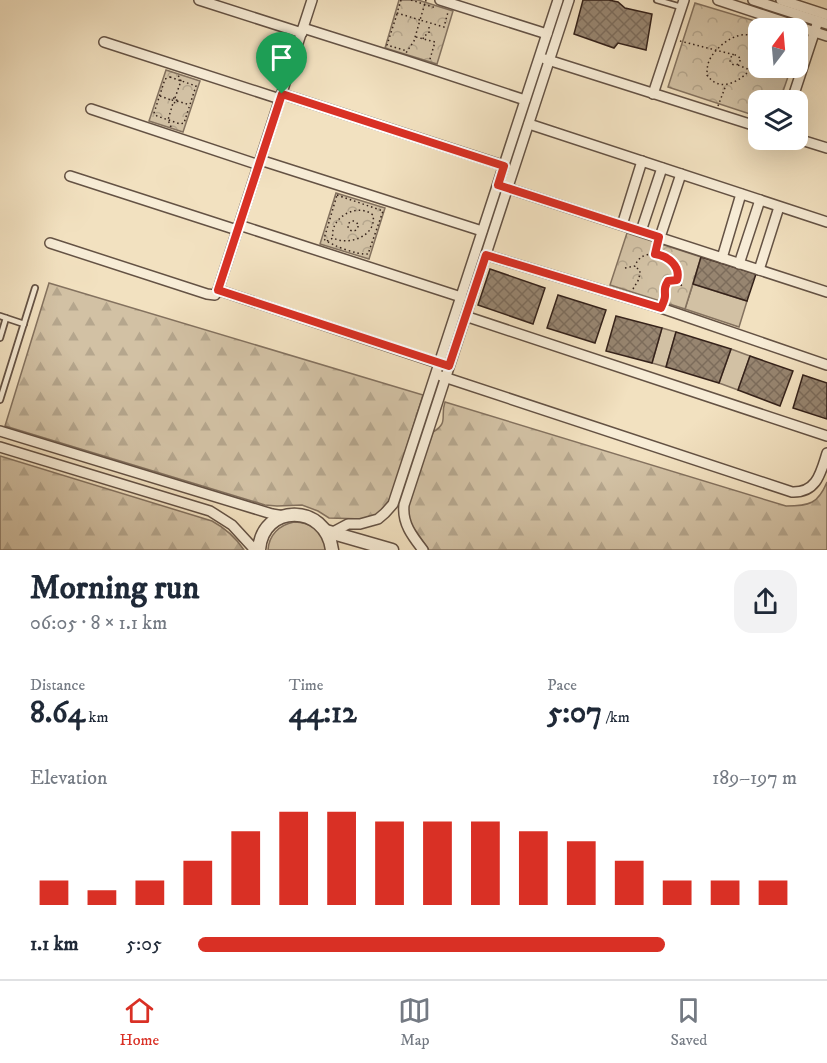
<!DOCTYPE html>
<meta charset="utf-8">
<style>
body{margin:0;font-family:"IM FELL DW Pica",serif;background:#f2f2f3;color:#1f2937;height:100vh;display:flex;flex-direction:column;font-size:22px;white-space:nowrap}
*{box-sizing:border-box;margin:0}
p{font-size:20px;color:#747a83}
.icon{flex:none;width:33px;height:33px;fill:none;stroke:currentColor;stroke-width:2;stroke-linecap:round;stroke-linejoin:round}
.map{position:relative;height:550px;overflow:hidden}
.panel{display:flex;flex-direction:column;background:#fff;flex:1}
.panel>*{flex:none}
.needle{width:39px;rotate:16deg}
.fabs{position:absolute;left:748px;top:18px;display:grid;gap:12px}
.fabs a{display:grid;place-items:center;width:60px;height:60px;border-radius:12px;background:#fff;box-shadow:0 6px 24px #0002;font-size:30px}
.pin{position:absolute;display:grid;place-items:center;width:51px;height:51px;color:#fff;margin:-62px -26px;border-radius:50% 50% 50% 0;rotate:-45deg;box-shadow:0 0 6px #0007}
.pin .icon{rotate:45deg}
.round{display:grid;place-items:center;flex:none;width:63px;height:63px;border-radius:18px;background:#f2f2f3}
.summary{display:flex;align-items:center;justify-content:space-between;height:102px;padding:0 30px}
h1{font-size:33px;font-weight:800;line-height:45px}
.stats{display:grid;grid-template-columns:repeat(3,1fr);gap:9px;height:102px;padding:6px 30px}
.stats div{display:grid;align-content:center}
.stats b{font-size:30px;font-weight:800}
.stats small{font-size:16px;font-weight:400}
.stats p{font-size:16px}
.chart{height:168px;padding:12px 30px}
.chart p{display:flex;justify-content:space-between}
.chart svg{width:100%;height:108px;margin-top:6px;stroke:#d93025;stroke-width:6}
ul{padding:0 30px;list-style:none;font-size:20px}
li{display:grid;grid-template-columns:96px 72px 1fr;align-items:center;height:45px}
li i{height:15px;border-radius:8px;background:#d93025}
.tab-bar{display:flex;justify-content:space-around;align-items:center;height:84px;border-top:2px solid #e0e1e3;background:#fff;font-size:16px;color:#747a83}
.tab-bar a{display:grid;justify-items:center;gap:3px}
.tab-bar .active{color:#d93025}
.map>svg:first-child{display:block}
</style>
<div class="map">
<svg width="827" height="550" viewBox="0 0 827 550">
<defs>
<pattern id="forest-firs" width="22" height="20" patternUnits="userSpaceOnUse" patternTransform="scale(1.5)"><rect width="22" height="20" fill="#d2c1a4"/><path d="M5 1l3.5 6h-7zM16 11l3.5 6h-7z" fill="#b5a68d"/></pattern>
<pattern id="park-crowns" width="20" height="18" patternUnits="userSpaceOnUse" patternTransform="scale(1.5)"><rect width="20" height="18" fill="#d2c1a4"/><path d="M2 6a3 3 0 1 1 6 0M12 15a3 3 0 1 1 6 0" fill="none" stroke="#b5a68d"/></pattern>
<pattern id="building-cross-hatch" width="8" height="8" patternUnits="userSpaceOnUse" patternTransform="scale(1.5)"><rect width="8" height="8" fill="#978570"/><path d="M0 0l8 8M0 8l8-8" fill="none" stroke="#7c6c5b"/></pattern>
</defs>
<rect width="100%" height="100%" fill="#f2e1c0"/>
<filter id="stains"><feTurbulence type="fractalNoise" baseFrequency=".00333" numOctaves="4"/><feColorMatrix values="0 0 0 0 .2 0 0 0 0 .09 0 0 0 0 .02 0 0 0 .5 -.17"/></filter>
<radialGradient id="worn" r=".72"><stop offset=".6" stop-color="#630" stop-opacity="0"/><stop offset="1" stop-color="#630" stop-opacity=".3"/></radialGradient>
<!-- green -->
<g fill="#d2c1a4" stroke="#84725f" stroke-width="1.5">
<path d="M693,284L747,301L739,327L685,309Z"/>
<path d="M662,328L676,332L666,367L652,363Z"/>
<path d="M731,349L750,356L738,390L719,383Z"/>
<path d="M294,522C311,522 324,532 326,550H268C269,535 279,525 294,522Z"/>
</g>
<!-- forest -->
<g fill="url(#forest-firs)" stroke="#84725f" stroke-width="1.5">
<path d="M49,283L423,395L391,497L388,503L378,514L364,519L329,518L318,511L302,505L277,506L265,505L5,426Z"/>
<path d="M445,402L786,506C809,506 818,504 827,482V550H429L410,523L407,515L409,502L433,432C449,423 440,416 445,402Z"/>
<path d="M0,456L212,521C225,528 236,538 244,550H0Z"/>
</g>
<!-- park -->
<g fill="url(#park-crowns)" stroke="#84725f" stroke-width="1.5">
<path d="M399,0H418L453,11L437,64L385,48Z"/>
<path d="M695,3L778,28H759V68H791L780,100H759V117L668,87Z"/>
<path d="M166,70L200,81L183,132L149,121Z"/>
<path d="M336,193L385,208L369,259L320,244Z"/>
<path d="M627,233L701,257L685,309L610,285Z"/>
</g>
<!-- building -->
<g fill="url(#building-cross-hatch)" stroke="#35221a" stroke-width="1.5">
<path d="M583,0H609L618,2L625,8L652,14L646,50L618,43L614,48L574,34Z"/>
<path d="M701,257L756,274L747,301L693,284Z"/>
<path d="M490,269L545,288L533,324L478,305Z"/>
<path d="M558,295L606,310L595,343L547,328Z"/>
<path d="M616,316L662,328L652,363L606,351Z"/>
<path d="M676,332L731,349L719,383L666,367Z"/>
<path d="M750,356L793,371L780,406L738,390Z"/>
<path d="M803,375L827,383V419L793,408Z"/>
</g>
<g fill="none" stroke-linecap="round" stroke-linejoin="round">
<defs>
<g id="service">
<path d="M657,0L681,7"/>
<path d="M0,316L6,318L0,338"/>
<path d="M6,318L24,324"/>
<path d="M0,400L35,288"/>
</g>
<g id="minor">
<path d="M199,0L302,33"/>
<path d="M312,0L218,290L444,365"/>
<path d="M440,0L547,34"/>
<path d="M718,0L827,36"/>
<path d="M753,0L827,24"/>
<path d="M781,0L827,15"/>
<path d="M303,28L404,60L525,100"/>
<path d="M104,42L280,99"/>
<path d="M545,59L759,127"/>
<path d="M282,94L505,166"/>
<path d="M653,94L684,0"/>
<path d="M792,100L818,21"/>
<path d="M91,109L259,165"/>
<path d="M529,124L827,222"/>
<path d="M798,139L827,148"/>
<path d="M260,160L482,231"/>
<path d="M70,176L237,230"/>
<path d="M504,187L827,292"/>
<path d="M239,225L461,297"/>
<path d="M622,225L642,161"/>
<path d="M641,231L662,168"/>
<path d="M660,237L681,174"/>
<path d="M50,243L207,294L215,295L218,290"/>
<path d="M486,255L661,308L827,365"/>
<path d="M722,258L741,194"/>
<path d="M739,264L760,200"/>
<path d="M759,270L779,207"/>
<path d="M465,316L827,436"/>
<path d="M441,376L792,492C817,493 821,472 827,453"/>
<path d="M0,431L272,514L284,516"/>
<path d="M0,447L210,511L232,525L255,550"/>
<path d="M333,532L348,524H360L378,519L385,513L393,504L558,0"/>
<path d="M423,550C412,536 402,523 404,505L569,0"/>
</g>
<g id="tertiary">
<path d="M326,531L392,550"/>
<path d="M259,550C262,503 326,503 332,550"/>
</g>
</defs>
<!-- service casing -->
<use href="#service" stroke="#645244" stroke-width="8"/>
<!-- minor casing -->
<use href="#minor" stroke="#645244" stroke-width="12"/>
<!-- tertiary casing -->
<use href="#tertiary" stroke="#645244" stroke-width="15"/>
<!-- path -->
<g stroke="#35221a" stroke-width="1.5" stroke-dasharray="1.5 3" stroke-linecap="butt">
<path d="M401,0L397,13L420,20L414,41L406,53"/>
<path d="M411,0L436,8"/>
<path d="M426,0L420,20L444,27L448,12"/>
<path d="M397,14L387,45L407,51"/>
<path d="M416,37L435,42L430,59"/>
<path d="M423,39L424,36L429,33V24"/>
<path d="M680,41L735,55"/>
<path d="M759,41C744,24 716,45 709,61C707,66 707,71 707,75C723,98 751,74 759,57"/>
<circle cx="735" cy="60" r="5"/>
<path d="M738,65L750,70"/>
<path d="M170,77L196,86L184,123L180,124L157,116L154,113L165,79Z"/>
<path d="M160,96L171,100"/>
<path d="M173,98L177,99L176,103L172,102Z"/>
<path d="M175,98L181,81L178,75"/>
<path d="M177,101L190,105"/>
<path d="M718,106L726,85"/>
<path d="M171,127L168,120L173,103"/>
<path d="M337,195L383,211L368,254C358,255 332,246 324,239Z"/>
<circle cx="353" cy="226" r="5"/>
<path d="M327,241L333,238C349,246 377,236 373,215C357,202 329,218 333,238"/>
<path d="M656,247L655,254C667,256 674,262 678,272L677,280L668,281C663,289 666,292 663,300"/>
<path d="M625,268L635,266C638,257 645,254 654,254"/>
<path d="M678,281L682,286"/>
<path d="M633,289L639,279L640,271L635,266"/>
</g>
<!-- service -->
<use href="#service" stroke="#f7ecd6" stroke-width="4.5"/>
<!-- minor -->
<use href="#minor" stroke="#f7ecd6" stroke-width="9"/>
<!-- tertiary -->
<use href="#tertiary" stroke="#f7ecd6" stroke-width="12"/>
</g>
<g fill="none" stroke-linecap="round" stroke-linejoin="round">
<defs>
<path id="route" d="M282,94L504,166L498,185L659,237L655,254C668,256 681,266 677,280L668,281C664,288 665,289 665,296C665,300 662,305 661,308L486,255L449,366L218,290Z"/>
</defs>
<!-- route casing -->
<use href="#route" stroke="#fff" stroke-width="12"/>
<!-- route -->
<use href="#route" stroke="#d93025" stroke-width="8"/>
</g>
<rect width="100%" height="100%" filter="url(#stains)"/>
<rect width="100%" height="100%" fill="url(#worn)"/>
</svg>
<div class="fabs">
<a><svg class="needle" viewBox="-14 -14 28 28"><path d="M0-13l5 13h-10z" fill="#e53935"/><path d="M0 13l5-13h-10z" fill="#747a83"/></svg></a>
<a><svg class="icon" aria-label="layers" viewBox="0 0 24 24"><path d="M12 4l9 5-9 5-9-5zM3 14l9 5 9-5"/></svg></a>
</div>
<div class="pin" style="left:282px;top:94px;background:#1e9e55"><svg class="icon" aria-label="arrive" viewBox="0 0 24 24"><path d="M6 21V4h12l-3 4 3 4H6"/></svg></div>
</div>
<section class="panel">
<div class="summary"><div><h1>Morning run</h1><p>06:05 · 8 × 1.1 km</p></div><a class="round"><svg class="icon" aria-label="share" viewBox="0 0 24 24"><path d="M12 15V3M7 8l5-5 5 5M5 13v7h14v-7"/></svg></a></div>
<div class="stats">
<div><p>Distance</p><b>8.64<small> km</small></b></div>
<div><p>Time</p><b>44:12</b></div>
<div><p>Pace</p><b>5:07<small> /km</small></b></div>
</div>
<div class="chart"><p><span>Elevation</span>189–197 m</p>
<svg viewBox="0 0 160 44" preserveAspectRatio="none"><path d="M5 44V34M15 44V38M25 44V34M35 44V26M45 44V14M55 44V6M65 44V6M75 44V10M85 44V10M95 44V10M105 44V14M115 44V18M125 44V26M135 44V34M145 44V34M155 44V34"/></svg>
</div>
<ul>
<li><b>1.1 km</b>5:05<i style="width:78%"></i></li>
</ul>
</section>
<nav class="tab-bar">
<a class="active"><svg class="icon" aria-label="home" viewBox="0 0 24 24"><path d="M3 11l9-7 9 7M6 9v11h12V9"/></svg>Home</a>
<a><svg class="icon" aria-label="map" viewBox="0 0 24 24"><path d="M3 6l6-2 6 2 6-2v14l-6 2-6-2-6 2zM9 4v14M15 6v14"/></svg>Map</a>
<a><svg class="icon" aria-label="saved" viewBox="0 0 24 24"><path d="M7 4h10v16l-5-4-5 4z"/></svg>Saved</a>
</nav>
